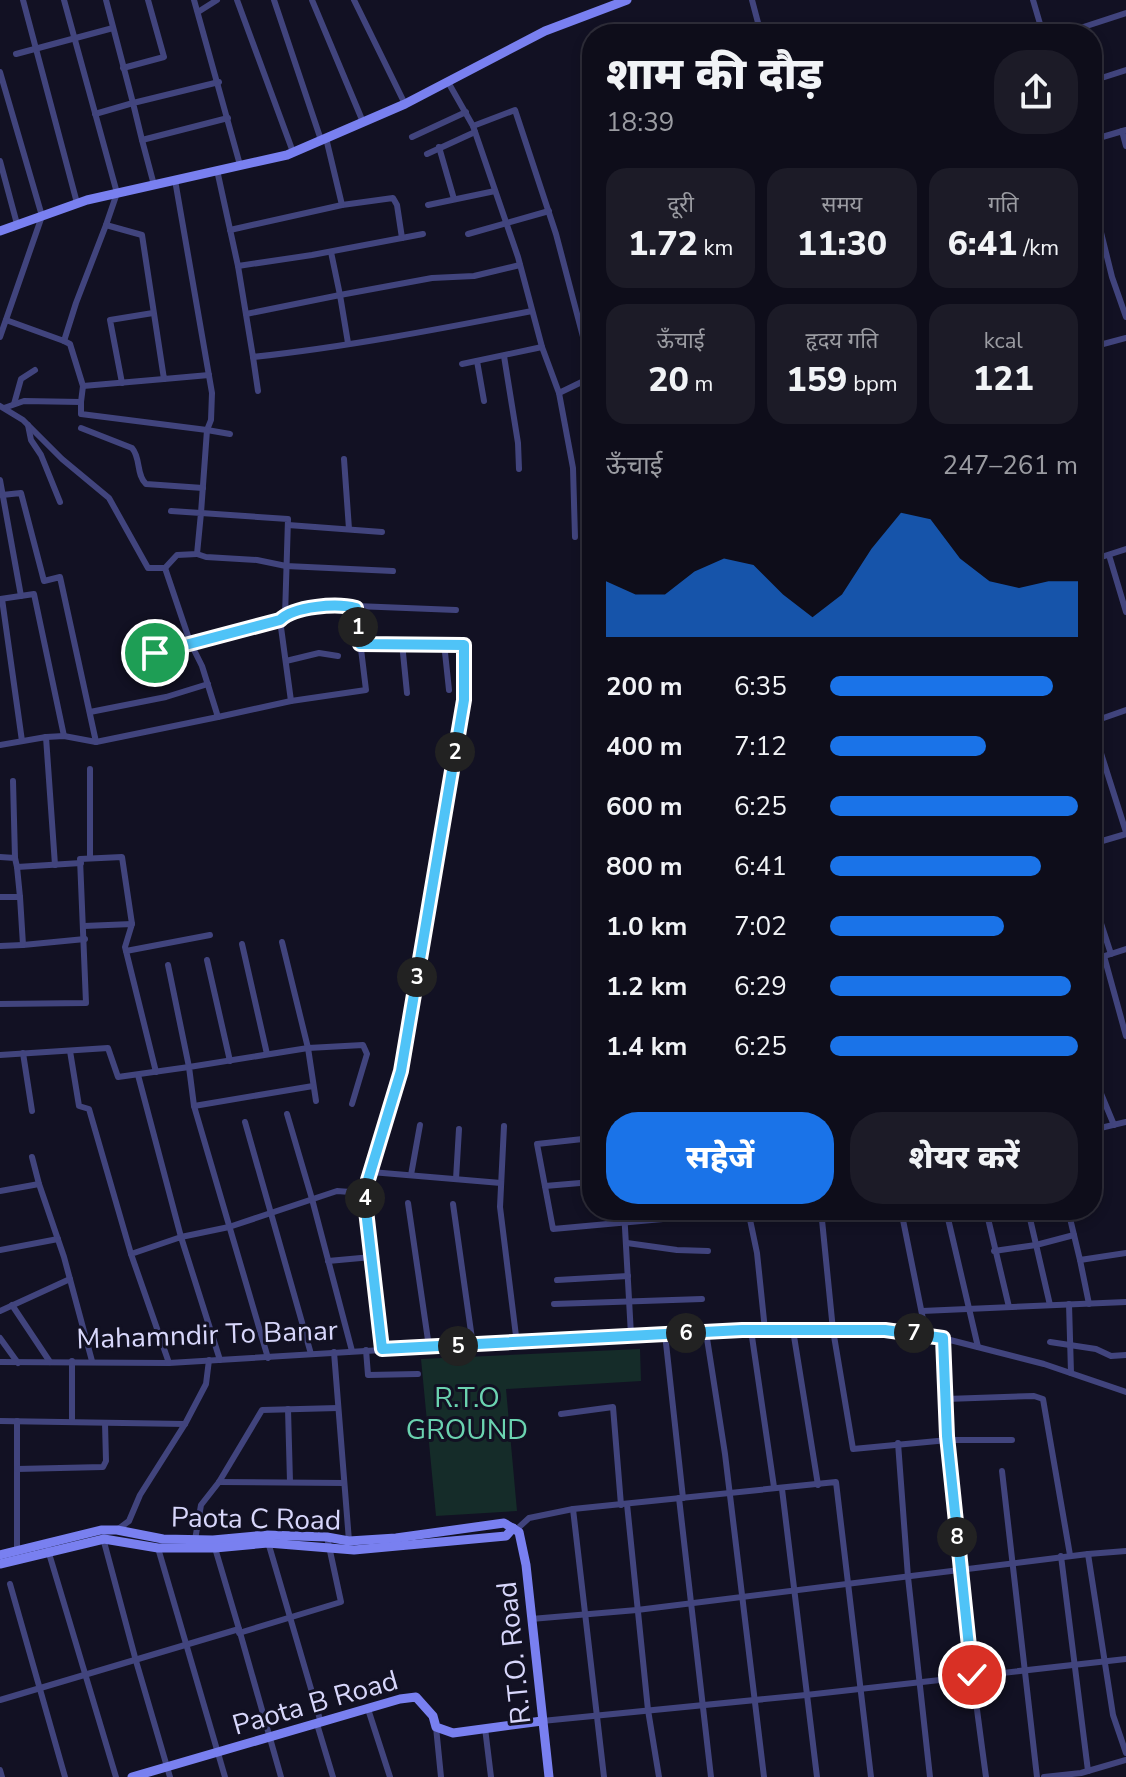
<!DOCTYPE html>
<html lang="hi">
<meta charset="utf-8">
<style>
body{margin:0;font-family:"Nunito Sans","Noto Sans Devanagari",sans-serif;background:#1c1b27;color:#f1f3f6;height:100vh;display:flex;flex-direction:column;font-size:30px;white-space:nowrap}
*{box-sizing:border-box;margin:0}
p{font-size:26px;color:#9b9ca2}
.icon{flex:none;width:44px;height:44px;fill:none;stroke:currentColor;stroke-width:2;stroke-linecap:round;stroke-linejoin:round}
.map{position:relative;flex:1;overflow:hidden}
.details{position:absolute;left:582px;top:24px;width:520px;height:1196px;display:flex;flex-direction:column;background:#0e0d1a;border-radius:32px;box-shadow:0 4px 12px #0003,0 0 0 2px #2e2d39}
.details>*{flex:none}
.pin{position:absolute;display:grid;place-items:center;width:68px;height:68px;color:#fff;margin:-34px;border:4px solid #fff;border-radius:50%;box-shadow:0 2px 8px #0007}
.km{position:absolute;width:40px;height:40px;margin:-20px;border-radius:50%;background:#222;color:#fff;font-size:22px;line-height:40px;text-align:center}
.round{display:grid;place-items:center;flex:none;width:84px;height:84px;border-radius:32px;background:#1c1b27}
.head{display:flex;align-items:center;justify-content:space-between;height:136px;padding:0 24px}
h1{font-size:44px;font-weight:800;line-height:60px}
.figures{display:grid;grid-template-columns:repeat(3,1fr);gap:12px;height:136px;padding:8px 24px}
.figures div{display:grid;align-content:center;border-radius:20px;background:#1c1b27;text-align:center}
.figures b{font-size:34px;font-weight:800}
.figures small{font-size:22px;font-weight:400}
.figures p{font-size:22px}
.chart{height:224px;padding:16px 24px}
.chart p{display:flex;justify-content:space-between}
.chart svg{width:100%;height:144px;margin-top:8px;fill:#1a73e8;opacity:.7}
.action{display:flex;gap:16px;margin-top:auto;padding:16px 24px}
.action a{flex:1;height:92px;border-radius:32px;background:#1a73e8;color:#fff;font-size:32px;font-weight:800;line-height:92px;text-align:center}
.action a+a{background:#1c1b27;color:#f1f3f6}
ul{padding:0 24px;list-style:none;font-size:26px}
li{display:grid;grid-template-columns:128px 96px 1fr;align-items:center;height:60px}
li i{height:20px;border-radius:10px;background:#1a73e8}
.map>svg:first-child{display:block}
</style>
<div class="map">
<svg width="1126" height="1777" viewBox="0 0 1126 1777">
<rect width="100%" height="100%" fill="#121123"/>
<!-- green -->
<path fill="#152c29" d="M640,1349L641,1381L506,1389L517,1511L436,1516L421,1359Z"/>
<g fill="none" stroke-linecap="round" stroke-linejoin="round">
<!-- street -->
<g stroke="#41447d" stroke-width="6">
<path d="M23,0L77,203"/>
<path d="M64,0L117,193L106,225L142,235L164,379L209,375"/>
<path d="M194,0L240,165"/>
<path d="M237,0L293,152"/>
<path d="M274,0L321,140"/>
<path d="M312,0L363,122"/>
<path d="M354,0L405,104"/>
<path d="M752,0L761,34"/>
<path d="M1033,0L1043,34"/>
<path d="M198,12L217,0"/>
<path d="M1062,34L1126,13"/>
<path d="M16,54L113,28"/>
<path d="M123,68L164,57L148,0"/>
<path d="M0,72L42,216L0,337"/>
<path d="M1092,81L1126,70"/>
<path d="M448,82L473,126L518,257L542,347L559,393L592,377"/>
<path d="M95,114L133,103L106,0"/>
<path d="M473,126L515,110L556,234L592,371"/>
<path d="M1122,131L1126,146"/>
<path d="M412,137L466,112"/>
<path d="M142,140L133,103L219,82"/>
<path d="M1092,140L1126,130"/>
<path d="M439,147L454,199"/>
<path d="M427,154L475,132"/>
<path d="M0,161L17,224"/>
<path d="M217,170L238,266L253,357C346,347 440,329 532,311"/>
<path d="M175,180L212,393L211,420L207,430L230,434"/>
<path d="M154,185L142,140L228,118"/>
<path d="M1092,196L1112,277L1126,317"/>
<path d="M342,205L393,198L397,205L402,238"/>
<path d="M428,205L495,191"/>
<path d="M230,230L342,205L326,138"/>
<path d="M468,234L549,211"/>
<path d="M331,252L340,295L432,278L474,276L520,265"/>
<path d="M238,266L312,255L423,234"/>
<path d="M246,314L340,295L348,343"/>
<path d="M6,320L64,341L76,303L106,225"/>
<path d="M64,341L70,344L83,386L81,402"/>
<path d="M1092,347L1126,338"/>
<path d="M504,356L518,443L519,469"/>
<path d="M253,357L258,391"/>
<path d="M477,361L484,401"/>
<path d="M462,364L542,347"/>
<path d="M122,383L110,320L153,313"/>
<path d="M83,386L164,379"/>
<path d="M559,393L573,468L575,537"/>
<path d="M14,404L21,379L35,370"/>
<path d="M0,406L23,420L62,459L109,498L148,568H165L190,642L280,620L285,616L288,519L201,513L207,430L81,414V402L24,401L4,408"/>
<path d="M28,425L31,440L41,455L60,502"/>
<path d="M81,428L132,448C141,458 136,475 146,484L203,488"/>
<path d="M344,459L349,529"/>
<path d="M0,480L21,596"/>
<path d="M2,495L21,493L44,581L60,577L96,742"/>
<path d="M288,525L382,532"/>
<path d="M197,554L206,557L257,560L286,566L393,571"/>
<path d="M1109,555L1126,612"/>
<path d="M1092,560L1126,549"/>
<path d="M165,568L177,555L197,554L201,513L171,511"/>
<path d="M0,599L34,594L64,736"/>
<path d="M2,599L22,741"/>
<path d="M285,616L331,605L456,610"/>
<path d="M280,620L291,701"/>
<path d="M402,643L407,693"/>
<path d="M360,644L444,643L449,690"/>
<path d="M286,661L319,653L338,656"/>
<path d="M90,712L166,697L208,684"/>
<path d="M218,717L291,701L366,690L356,608"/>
<path d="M1092,722L1126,710"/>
<path d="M1092,725L1126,832"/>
<path d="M46,737L64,736L96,742L218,717L202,666L190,642L155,653"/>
<path d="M0,745L46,737L55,865"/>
<path d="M90,769V858"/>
<path d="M13,781L15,858"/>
<path d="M1092,844L1126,834"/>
<path d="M0,857L15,858L17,867L81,863"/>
<path d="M17,867L20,897"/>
<path d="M1092,896L1111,954"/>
<path d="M0,897H20L23,945L85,939"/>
<path d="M84,926L132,924L125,947L156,1072"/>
<path d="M282,942L308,1048L316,1101"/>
<path d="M242,944L267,1054"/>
<path d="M0,946L23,945"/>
<path d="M126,951L210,935"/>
<path d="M1104,956L1126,1036"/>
<path d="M207,960L230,1061"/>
<path d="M1092,960L1126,949"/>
<path d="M0,1004L86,1003L80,859L122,857L132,924"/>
<path d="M70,1051L79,1106L89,1109L131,1254"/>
<path d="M23,1053L32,1111"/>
<path d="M0,1055L108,1048L118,1077L189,1067L168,965"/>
<path d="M1092,1072L1114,1125"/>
<path d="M138,1075L181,1237L229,1227L337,1191L364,1193L382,1349"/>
<path d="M194,1106L313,1086"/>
<path d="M287,1114L312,1199L352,1351"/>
<path d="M245,1122L311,1354"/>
<path d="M504,1126L500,1207L517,1344"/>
<path d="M1092,1130L1126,1122"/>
<path d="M592,1138L537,1144L553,1229L696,1216"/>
<path d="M32,1157L39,1184"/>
<path d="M371,1172L501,1183"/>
<path d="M411,1175L420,1125"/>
<path d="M456,1179L459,1129"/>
<path d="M545,1186L592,1182"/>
<path d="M0,1191L39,1184L64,1257L92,1361"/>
<path d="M364,1193L401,1071L464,700V645L444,643"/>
<path d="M408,1203L429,1347"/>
<path d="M453,1204L473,1346"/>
<path d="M624,1210L631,1335"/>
<path d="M748,1210L757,1253L765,1330"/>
<path d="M821,1210L833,1330L853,1449L948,1440H1012"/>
<path d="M901,1210L926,1334"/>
<path d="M946,1210L978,1347"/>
<path d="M986,1210L1009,1307"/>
<path d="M1028,1210L1050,1305"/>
<path d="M1068,1210L1080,1260L1126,1253"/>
<path d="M871,1214L886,1210"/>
<path d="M627,1243L677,1250L708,1251"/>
<path d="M0,1250L58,1239"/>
<path d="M994,1251L1036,1245L1074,1235"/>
<path d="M1080,1260L1089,1304"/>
<path d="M328,1261L372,1257"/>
<path d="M557,1280L628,1276"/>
<path d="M554,1304L702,1299"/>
<path d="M1069,1304L1071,1373"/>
<path d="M12,1305L50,1362"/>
<path d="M0,1311L70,1279"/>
<path d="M922,1311L1126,1302"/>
<path d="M751,1330L774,1487"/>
<path d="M793,1330L818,1485"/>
<path d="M706,1332L725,1454L764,1777"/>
<path d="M665,1334L683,1498"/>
<path d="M0,1338L18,1363"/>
<path d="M943,1338C949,1486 966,1631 986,1777"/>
<path d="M1050,1342L1096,1349L1111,1356L1126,1355"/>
<path d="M366,1350L368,1375L418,1374"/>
<path d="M334,1352L349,1541"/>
<path d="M268,1358L194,1106L189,1067L308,1048L363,1045L367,1054L352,1104"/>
<path d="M72,1361V1422"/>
<path d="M0,1362L169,1363L631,1335L742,1330H885L926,1334L958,1342L1044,1364L1126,1392"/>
<path d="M169,1363L131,1254L181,1237L220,1360"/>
<path d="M946,1399L1034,1396L1043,1399L1070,1555"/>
<path d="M288,1409L290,1482"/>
<path d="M561,1414L613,1407L621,1505"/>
<path d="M0,1421L185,1424"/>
<path d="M17,1421V1550"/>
<path d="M898,1443L908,1577L930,1777"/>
<path d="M17,1469L103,1467L106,1461L105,1423"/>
<path d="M1002,1471L1037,1777"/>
<path d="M219,1482L344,1483"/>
<path d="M782,1489L817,1777"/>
<path d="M679,1498L711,1777"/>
<path d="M627,1504L648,1710L659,1777"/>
<path d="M573,1509L604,1777"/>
<path d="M517,1529L529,1518L573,1509L836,1482L871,1777"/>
<path d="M117,1530L129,1521L140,1495L185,1424L206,1384L209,1360"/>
<path d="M103,1538L136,1661L170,1777"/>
<path d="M195,1540L201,1505L219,1482L262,1410L338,1408"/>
<path d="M268,1542L321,1723"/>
<path d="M158,1548L225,1777"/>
<path d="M215,1548L239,1629"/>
<path d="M48,1550L116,1777"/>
<path d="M1088,1554L1126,1551"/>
<path d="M1061,1556L1088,1771"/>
<path d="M10,1584L65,1777"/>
<path d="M531,1619L637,1610L1088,1554L1113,1715L1126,1753"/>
<path d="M239,1633L341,1602L327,1537"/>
<path d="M0,1700L239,1629L281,1777"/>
<path d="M368,1709L390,1777"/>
<path d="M542,1721L806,1695L1126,1659"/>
<path d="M317,1724L333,1777"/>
<path d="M436,1727L441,1777"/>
<path d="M485,1728L491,1777"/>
<path d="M0,1770L2,1777"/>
<path d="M1044,1777L1081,1773L1126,1760"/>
</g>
<!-- secondary -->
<g stroke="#7980f0" stroke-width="9">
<path d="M0,231L87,200L287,155L405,104L545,31L627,0"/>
<path d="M0,1555L101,1530H117L163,1539L213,1540L266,1535L327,1537L349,1541L396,1538L504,1523L519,1532L526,1565L549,1777"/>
<path d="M0,1564L104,1539L158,1548H215L268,1543L354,1550L506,1536L513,1528"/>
<path d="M132,1777L400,1699L416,1697L433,1716L436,1727L453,1733L542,1721"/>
</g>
</g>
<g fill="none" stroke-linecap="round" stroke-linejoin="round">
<defs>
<path id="route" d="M155,653L280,620C294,606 337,603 356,608L360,644L464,645V700L401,1071L364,1193L382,1349L742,1330H885L943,1338L947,1436L972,1675"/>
</defs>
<!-- route casing -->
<use href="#route" stroke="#fff" stroke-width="16"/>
<!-- route -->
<use href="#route" stroke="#4fc3f7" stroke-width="10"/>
</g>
<g text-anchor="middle" stroke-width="6" stroke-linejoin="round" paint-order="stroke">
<!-- street labels -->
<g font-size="28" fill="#d8d7fb" stroke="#121123">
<text transform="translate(207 1334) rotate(-2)" y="10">Mahamndir To Banar</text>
<text transform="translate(256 1518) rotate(1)" y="10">Paota C Road</text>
<text transform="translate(513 1653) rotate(-96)" y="10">R.T.O. Road</text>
<text transform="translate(315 1702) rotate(-16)" y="10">Paota B Road</text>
</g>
<!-- park labels -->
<g font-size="28" fill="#6bd3b0" stroke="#121123">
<text x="467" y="1407">R.T.O<tspan x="467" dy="32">GROUND</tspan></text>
</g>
</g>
</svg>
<div class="pin" style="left:155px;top:653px;background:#1e9e55"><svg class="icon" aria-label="arrive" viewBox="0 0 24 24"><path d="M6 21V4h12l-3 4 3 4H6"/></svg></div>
<div class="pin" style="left:972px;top:1675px;background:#d93025"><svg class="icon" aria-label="check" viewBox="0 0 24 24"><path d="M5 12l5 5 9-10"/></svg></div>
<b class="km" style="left:358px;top:627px">1</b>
<b class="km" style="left:455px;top:752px">2</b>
<b class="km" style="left:417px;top:977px">3</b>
<b class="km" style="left:365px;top:1198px">4</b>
<b class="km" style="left:458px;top:1346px">5</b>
<b class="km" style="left:686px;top:1333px">6</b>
<b class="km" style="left:914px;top:1333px">7</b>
<b class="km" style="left:957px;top:1537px">8</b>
<section class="details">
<div class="head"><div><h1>शाम की दौड़</h1><p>18:39</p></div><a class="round"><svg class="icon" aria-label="share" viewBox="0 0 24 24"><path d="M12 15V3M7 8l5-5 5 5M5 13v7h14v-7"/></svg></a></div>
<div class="figures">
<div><p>दूरी</p><b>1.72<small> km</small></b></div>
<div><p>समय</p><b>11:30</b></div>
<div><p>गति</p><b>6:41<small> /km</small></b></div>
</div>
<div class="figures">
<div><p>ऊँचाई</p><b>20<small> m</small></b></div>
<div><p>हृदय गति</p><b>159<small> bpm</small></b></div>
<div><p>kcal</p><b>121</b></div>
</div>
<div class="chart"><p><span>ऊँचाई</span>247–261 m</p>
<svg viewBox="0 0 160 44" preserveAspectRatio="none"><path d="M0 44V27L10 31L20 31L30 24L40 20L50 22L60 31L70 38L80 31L90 17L100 6L110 8L120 20L130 27L140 29L150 27L160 27V44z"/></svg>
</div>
<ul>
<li><b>200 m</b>6:35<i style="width:90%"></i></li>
<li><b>400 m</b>7:12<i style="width:63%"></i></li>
<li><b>600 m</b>6:25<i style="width:100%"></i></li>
<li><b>800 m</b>6:41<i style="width:85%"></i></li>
<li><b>1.0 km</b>7:02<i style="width:70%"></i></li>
<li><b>1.2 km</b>6:29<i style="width:97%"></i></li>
<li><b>1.4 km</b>6:25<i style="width:100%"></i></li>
</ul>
<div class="action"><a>सहेजें</a><a>शेयर करें</a></div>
</section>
</div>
